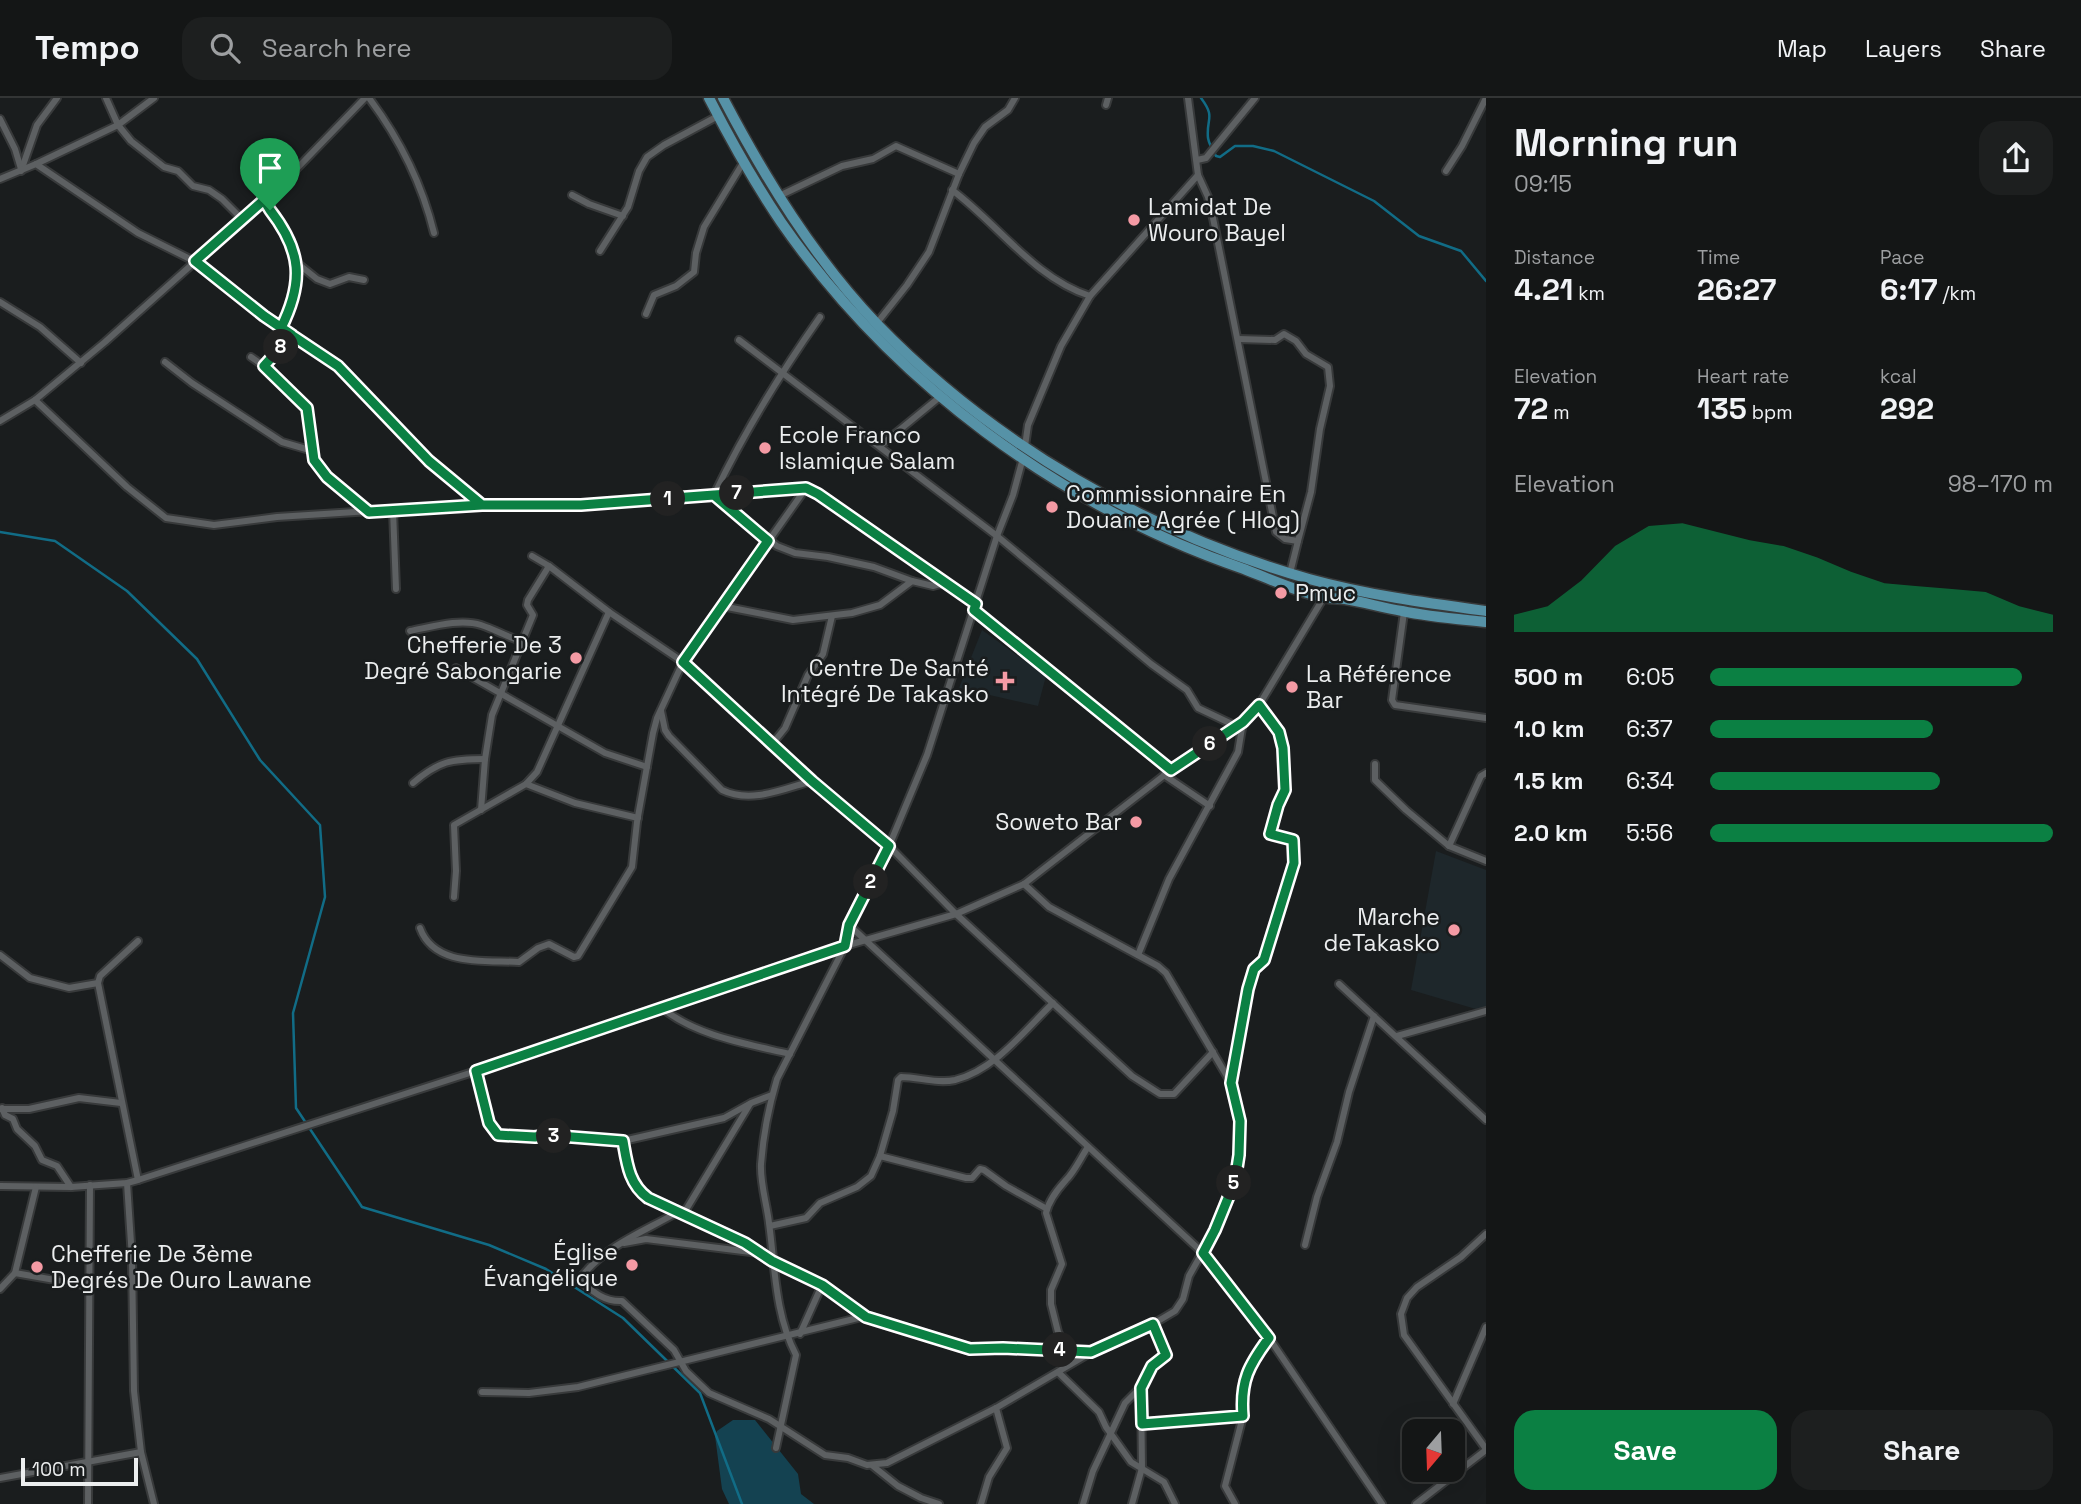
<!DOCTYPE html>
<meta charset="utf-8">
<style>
body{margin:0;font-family:"Space Grotesk",sans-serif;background:#1d1f1f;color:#f1f3f6;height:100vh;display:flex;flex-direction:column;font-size:26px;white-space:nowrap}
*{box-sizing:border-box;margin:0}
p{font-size:23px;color:#9d9fa1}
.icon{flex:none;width:38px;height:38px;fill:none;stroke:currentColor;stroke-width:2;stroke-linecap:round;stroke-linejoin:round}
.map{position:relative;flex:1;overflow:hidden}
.panel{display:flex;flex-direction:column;background:#141616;width:595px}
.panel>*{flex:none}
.needle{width:46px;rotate:199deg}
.controls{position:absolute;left:1402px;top:1321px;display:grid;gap:14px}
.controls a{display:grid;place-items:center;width:63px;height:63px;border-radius:14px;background:#141616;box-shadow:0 7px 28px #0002,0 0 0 2px #333535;font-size:35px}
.scale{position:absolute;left:21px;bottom:18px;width:117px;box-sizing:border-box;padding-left:7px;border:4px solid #eceeef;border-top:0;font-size:19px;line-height:24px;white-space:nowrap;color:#eceeef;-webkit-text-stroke:5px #1a1d1e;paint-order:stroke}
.pin{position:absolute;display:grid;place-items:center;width:60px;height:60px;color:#fff;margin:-72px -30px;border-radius:50% 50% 50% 0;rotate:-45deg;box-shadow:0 0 7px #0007}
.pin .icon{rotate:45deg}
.km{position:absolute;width:35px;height:35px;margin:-18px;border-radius:50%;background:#222;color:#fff;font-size:19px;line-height:35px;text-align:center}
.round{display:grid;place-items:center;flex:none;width:74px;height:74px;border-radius:21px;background:#1d1f1f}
.head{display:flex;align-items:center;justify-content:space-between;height:119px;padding:0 28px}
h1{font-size:38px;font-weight:700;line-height:52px}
.stats{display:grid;grid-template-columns:repeat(3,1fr);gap:10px;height:119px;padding:7px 28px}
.stats div{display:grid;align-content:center}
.stats b{font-size:30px;font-weight:700}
.stats small{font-size:19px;font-weight:400}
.stats p{font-size:19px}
.chart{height:196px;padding:14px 28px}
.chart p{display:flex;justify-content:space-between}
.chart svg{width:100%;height:126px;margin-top:7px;fill:#0b8043;opacity:.7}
.button{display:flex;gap:14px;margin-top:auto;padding:14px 28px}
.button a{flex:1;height:80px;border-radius:21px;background:#0b8043;color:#fff;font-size:28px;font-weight:700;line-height:80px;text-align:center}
.button a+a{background:#1d1f1f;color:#f1f3f6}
ul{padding:0 28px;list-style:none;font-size:23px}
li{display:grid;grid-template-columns:112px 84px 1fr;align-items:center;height:52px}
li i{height:18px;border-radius:9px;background:#0b8043}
header{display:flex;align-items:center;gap:42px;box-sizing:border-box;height:98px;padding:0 35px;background:#141616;border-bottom:2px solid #333535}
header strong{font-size:33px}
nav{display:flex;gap:38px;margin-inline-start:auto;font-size:24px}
.search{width:490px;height:63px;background:#1d1f1f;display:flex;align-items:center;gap:18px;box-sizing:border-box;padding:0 24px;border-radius:21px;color:#9d9fa1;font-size:26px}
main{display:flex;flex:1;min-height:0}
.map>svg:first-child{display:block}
</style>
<header>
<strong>Tempo</strong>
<div class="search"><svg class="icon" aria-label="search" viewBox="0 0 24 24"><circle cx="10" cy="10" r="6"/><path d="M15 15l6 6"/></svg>Search here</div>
<nav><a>Map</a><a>Layers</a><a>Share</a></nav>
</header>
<main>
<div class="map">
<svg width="1486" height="1406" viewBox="0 0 1486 1406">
<rect width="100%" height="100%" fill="#1a1d1e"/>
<!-- built -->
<g fill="#1e272b">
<path d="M982,532L1046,578L1038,608L959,590Z"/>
<path d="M1436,753L1486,772V914L1411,892Z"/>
</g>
<!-- green -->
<path fill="#144251" d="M733,1322H755L798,1376L801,1396L814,1406H729L722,1391L715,1338L717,1333Z"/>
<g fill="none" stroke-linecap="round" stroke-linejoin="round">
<!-- stream -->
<g stroke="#116c86" stroke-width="2.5">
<path d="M1201,0C1216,20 1206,20 1208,40C1209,46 1213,53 1216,58L1220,59L1235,48H1253L1274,53L1374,103L1419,138L1461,153L1486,183"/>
<path d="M0,434L55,443L127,493L197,561L260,662L320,727L325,799L293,915L296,1010L362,1109L489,1147L546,1171L623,1220L700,1295L742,1406"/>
</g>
<defs>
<g id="street">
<path d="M106,0L118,27L131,43L164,69L178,73L193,88L209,92L222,101L242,121"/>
<path d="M369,0C399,40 422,86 434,135"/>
<path d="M1188,0L1198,77L1208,99L1213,120L1276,434L1285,441L1298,443L1290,475"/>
<path d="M1106,7L1108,0"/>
<path d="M0,21L15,51L21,71"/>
<path d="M1197,62L1206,60L1255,0"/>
<path d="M36,66L118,27L154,0"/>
<path d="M21,73L37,27L57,0"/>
<path d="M1446,73L1462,48L1486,0"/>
<path d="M0,81L36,66L138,135L196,164L264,218L338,268L429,363L482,407"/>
<path d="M952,92C998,126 1034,180 1090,198"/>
<path d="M572,97L589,106L623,118"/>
<path d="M779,98L842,68L873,61L896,48L959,76"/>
<path d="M264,101C269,110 275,117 280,125C303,160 299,193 281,230"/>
<path d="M600,153L628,109L639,73L647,59L664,47L718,18"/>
<path d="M297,165L317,181L330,186L349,179L364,182"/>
<path d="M0,204L40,229L81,265"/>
<path d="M646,216L654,197L676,188L694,174L696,155L704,129L743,65"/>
<path d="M820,219C780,276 744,334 714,397L777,448L795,455L828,459L874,469L912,483"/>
<path d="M877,225L907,187L929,154L959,76L974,45L985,29L1008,12L1015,0"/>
<path d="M1238,241L1275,242L1284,236L1296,243L1306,256L1328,269L1330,288L1320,331L1311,394L1298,443"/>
<path d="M739,242L997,438L1151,566L1187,592L1198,610L1236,628"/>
<path d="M251,259L264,268L307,310L314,361L327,379L369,414"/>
<path d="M165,264L192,285L282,344L313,353"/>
<path d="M264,268L292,237"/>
<path d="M35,302L127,389L166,420L214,427L277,419L402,411L482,407H581L806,390L818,396L976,506"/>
<path d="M0,323L35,302L105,244L280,88L365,0"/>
<path d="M880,348L941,298"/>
<path d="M1025,348L1028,327L1061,248L1090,198L1198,77"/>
<path d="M393,412L396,491"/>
<path d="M532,458L549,468L609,514L683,564L812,683L889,748L956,816L1132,978L1160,996H1174L1213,954"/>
<path d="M722,508L793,522L852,515L880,507L912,483L933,488L944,485"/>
<path d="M974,512L1171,672"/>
<path d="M1404,514L1392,602L1395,607L1486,620"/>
<path d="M410,533C431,529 460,520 481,527C496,532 505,538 521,543"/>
<path d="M456,570L605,655L647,669"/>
<path d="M661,613L665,632L669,638L722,692C751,706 783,691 812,683"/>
<path d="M773,645L785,630L808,577L823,556L832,518"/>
<path d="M1375,666V682L1406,712L1449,748L1486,763"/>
<path d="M1164,677L1210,708"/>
<path d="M413,685C439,663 451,661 485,661"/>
<path d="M526,686L575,705L638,720"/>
<path d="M481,712L485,661L492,617L533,517L527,507L528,502L549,468"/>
<path d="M1449,748L1481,678L1486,675"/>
<path d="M454,799L456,773L454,727L526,686L537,674L609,514"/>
<path d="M849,827L1203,1155L1269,1240L1382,1406"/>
<path d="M420,830C434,869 485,862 519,864L538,850L549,846L574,859L578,858L632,769L637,724L653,635L657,620L683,564L806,390"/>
<path d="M138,843L100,878L98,885L138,1082"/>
<path d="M0,857L30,880L69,890L98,885"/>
<path d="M1138,857L1169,781L1238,654L1243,624"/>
<path d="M1339,886L1486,1022"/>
<path d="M662,910C696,938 748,946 790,956"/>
<path d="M1397,938L1486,913"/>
<path d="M476,973L489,1025L498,1036L535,1039L547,1037L623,1043L724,1020L751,1005L772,997"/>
<path d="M1231,985L1248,891L1254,871L1264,861L1295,757L1293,742L1270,736L1278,707L1285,692L1283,650L1279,634L1259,607"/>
<path d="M2,1010L5,1017L13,1021L17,1031L35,1048L42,1062L57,1068L71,1089"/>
<path d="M0,1011H29L79,1000L121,1005"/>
<path d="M623,1043C627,1065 629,1087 648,1100L745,1145L772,1163L822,1187L866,1218L969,1251L1003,1250L1091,1254L1153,1226L1175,1213L1183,1201L1189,1178L1215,1132L1235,1083L1239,1057L1240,1023L1231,985L1166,875L1158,868L1049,809L1024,786"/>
<path d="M880,1058L966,1080H972L980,1071L984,1072L1006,1088L1047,1111"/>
<path d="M127,1085L132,1160L134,1293L141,1354L154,1406"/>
<path d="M0,1088L71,1089L127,1085L138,1082L476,973L845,848L956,816L1024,786L1171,672L1243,624L1259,607L1324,499"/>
<path d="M676,1115C641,1135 603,1149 579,1182C592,1193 604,1204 622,1203L674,1252L686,1273L709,1295L769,1321L825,1357L848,1360L867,1367L887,1365L996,1310L1090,1255"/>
<path d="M684,1115L750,1006"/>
<path d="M770,1128L806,1120L820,1105L857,1089L871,1078L880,1058L893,1013L898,982L901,979C919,979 937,986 955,982C995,972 1025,932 1053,905"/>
<path d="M624,1145L646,1141L759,1155"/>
<path d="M1305,1147L1317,1099L1337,1044L1349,994L1374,918"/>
<path d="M15,1175L89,1188"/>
<path d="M0,1191L15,1175L36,1089"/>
<path d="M800,1236L822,1187"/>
<path d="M1068,1253L1058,1234L1051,1206V1192L1062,1166L1046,1115C1049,1102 1057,1092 1066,1082C1075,1073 1081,1059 1088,1049"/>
<path d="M1059,1275L1099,1314L1106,1329L1131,1364L1164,1384L1175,1406"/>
<path d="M482,1294L529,1295L578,1289L866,1218"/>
<path d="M1453,1306L1486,1229"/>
<path d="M1142,1326L1243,1318"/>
<path d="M776,1350L796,1257C775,1217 775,1169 769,1125C767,1107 760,1085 761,1066C763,1039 769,1008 777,981L845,848L849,827L889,748L927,657L997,438L1013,397L1023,360"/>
<path d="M1486,1351L1404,1237L1401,1216L1407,1200L1417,1189L1461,1159L1486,1136"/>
<path d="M873,1368L898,1388L921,1400L939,1406"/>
<path d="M0,1380L141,1354"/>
<path d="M88,1406L90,1087"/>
<path d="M981,1406L989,1379L1007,1350L996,1310"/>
<path d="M1083,1406L1093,1373L1125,1305L1141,1289L1152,1268L1166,1257L1153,1226"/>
<path d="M1132,1406L1142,1370L1141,1291"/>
<path d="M1235,1406L1225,1388L1243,1318L1242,1299L1245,1277L1252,1263L1269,1240"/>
<path d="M1416,1406L1486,1352"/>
</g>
<g id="primary">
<path d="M709,0C731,43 754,84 781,124C892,284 1060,408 1244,471C1270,481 1297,494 1324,499C1331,501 1338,500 1345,501C1364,504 1383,510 1402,513C1430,519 1458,521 1486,524"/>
<path d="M723,0C765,80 814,160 877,226C994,347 1148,435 1309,481C1367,497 1427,505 1486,513"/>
</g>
</defs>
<!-- street casing -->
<use href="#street" stroke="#383a3b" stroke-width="10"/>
<!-- primary casing -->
<use href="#primary" stroke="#383a3b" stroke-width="13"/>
<!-- street -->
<use href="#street" stroke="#5d6062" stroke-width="6"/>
<!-- primary -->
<use href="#primary" stroke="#5692a7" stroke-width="10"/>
</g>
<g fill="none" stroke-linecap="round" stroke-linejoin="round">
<defs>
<path id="route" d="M270,112C302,153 304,184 281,230L338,268L429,363L482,407H581L714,397L768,443L683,564L812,683L889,748L849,827L845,848L476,973L489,1025L498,1037L535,1039L547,1037L623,1043C627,1066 629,1086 648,1100L745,1145L772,1163L822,1187L866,1219L970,1251L1003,1250L1091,1254L1153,1226L1166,1257L1152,1268L1141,1290L1142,1326L1243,1318C1240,1283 1249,1267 1269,1240L1203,1155L1215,1132L1235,1083L1239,1057L1240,1023L1231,985L1248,891L1254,871L1264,862L1294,765L1293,742L1270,736L1278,707L1285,692L1283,650L1279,634L1259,607L1243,624L1171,672L974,512L976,506L818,396L806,390L581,407H482L369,414L327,379L314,362L307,310L264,268L292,237L264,218L195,163L264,102L270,112"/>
</defs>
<!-- route casing -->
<use href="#route" stroke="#fff" stroke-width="14"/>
<!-- route -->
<use href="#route" stroke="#0b8043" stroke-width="9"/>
</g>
<!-- markers -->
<g fill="#f49aa4" stroke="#1a1d1e" stroke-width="2.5">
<circle cx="1134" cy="122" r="7"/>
<circle cx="765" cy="350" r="7"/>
<circle cx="1052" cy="409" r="7"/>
<circle cx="1281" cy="495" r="7"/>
<circle cx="576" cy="560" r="7"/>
<path d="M1001.5 572.5h7v7h7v7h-7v7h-7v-7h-7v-7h7z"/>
<circle cx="1292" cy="589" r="7"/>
<circle cx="1136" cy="724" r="7"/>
<circle cx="1454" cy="832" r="7"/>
<circle cx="632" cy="1167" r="7"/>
<circle cx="37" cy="1169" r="7"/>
</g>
<g text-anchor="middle" stroke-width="5" stroke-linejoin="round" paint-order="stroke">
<!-- poi labels -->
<g font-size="23" fill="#eceeef" stroke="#1a1d1e" text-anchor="start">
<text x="1148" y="117">Lamidat De<tspan x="1148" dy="26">Wouro Bayel</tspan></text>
<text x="779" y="345">Ecole Franco<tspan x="779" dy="26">Islamique Salam</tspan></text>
<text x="1066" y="404">Commissionnaire En<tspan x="1066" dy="26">Douane Agrée ( Hlog)</tspan></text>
<text x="1295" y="503">Pmuc</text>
<text x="562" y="555" text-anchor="end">Chefferie De 3<tspan x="562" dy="26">Degré Sabongarie</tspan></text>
<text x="989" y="578" text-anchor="end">Centre De Santé<tspan x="989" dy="26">Intégré De Takasko</tspan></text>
<text x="1306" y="584">La Référence<tspan x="1306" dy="26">Bar</tspan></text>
<text x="1122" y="732" text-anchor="end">Soweto Bar</text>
<text x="1440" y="827" text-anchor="end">Marche<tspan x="1440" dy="26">deTakasko</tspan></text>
<text x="618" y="1162" text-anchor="end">Église<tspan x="618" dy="26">Évangélique</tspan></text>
<text x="51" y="1164">Chefferie De 3ème<tspan x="51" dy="26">Degrés De Ouro Lawane</tspan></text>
</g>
</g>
</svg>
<div class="controls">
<a><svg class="needle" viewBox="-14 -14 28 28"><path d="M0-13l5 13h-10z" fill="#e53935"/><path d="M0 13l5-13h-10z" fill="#9d9fa1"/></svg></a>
</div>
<div class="scale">100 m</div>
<div class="pin" style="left:270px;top:112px;background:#1e9e55"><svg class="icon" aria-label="arrive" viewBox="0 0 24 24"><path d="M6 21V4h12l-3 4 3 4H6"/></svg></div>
<b class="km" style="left:668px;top:401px">1</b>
<b class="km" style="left:871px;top:784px">2</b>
<b class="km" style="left:554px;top:1038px">3</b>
<b class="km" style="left:1060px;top:1252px">4</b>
<b class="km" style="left:1234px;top:1085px">5</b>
<b class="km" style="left:1210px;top:646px">6</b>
<b class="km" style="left:737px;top:395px">7</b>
<b class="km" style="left:281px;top:249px">8</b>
</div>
<section class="panel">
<div class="head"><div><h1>Morning run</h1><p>09:15</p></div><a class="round"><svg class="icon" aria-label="share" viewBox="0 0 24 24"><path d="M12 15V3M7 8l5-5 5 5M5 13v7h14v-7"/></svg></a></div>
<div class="stats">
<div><p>Distance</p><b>4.21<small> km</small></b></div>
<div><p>Time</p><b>26:27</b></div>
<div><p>Pace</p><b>6:17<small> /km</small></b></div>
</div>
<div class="stats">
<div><p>Elevation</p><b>72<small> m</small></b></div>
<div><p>Heart rate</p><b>135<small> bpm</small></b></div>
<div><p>kcal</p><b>292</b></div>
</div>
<div class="chart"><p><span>Elevation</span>98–170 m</p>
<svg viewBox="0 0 160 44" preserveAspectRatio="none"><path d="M0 44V38L10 35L20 26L30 14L40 7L50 6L60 9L70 12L80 14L90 18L100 23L110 27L120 28L130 29L140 30L150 35L160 38V44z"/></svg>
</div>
<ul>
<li><b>500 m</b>6:05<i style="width:91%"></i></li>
<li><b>1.0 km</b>6:37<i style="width:65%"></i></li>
<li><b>1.5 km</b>6:34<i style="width:67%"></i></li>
<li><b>2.0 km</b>5:56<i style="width:100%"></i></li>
</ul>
<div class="button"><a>Save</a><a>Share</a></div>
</section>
</main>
